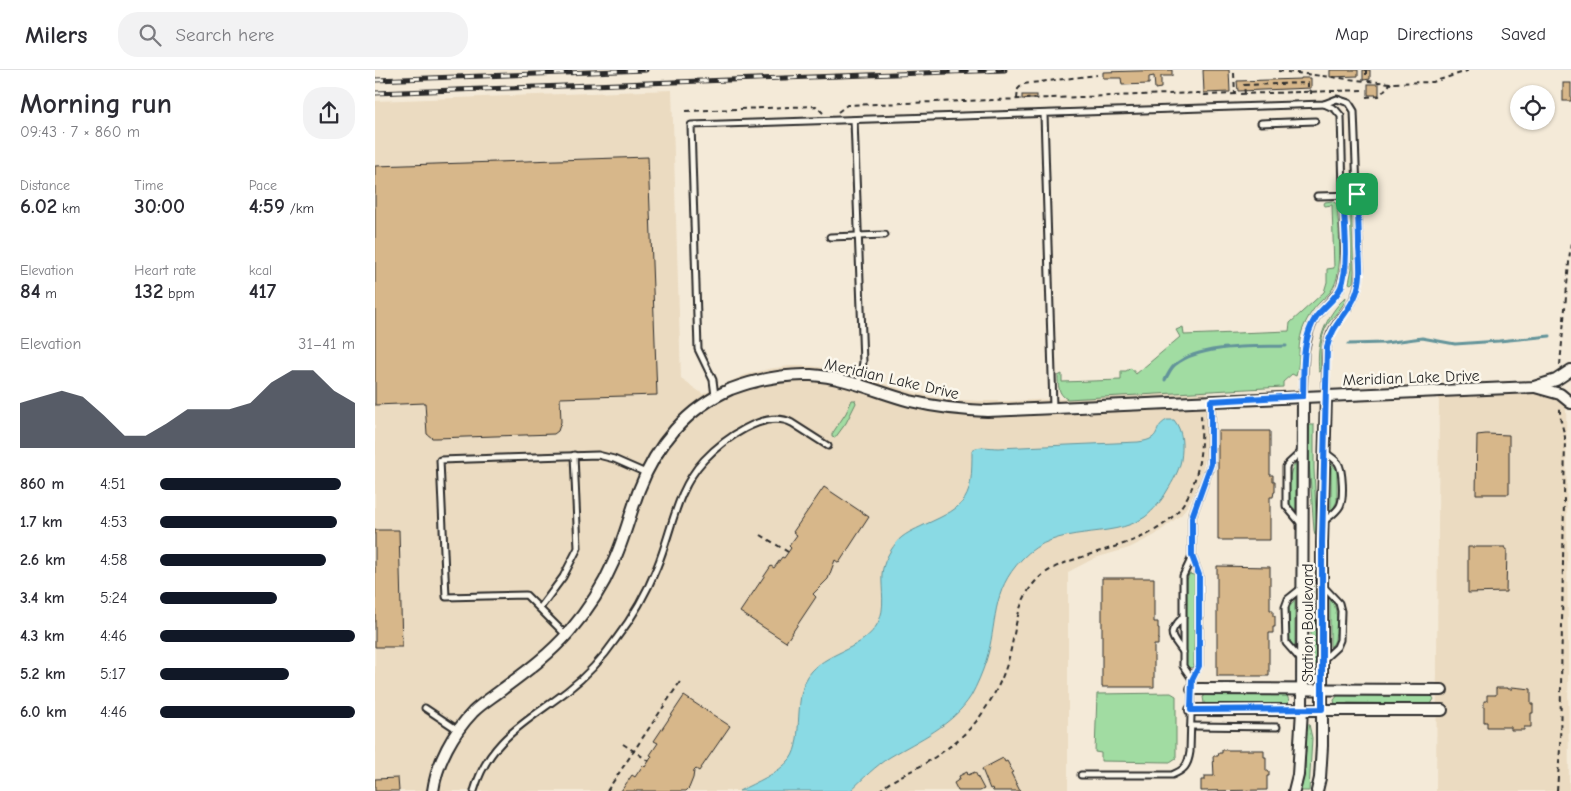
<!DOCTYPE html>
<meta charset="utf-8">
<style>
body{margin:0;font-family:"Comic Neue",sans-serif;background:#f2f2f3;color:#2b2b33;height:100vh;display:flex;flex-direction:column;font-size:19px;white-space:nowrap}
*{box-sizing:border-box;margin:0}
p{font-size:16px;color:#7c7c81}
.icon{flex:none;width:28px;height:28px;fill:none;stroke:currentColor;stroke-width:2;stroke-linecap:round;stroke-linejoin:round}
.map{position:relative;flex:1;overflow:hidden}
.sheet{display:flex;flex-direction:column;background:#fff;width:375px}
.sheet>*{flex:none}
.fabs{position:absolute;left:1135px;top:15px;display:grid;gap:10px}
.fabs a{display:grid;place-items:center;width:45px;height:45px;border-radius:50%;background:#fff;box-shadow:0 1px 4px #0004;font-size:25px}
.pin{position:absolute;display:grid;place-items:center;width:42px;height:42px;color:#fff;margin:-21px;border-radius:10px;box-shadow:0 2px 8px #0006}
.round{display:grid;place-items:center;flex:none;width:52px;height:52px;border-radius:20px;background:#f2f2f3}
.head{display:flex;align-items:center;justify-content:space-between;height:85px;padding:0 20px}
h1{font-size:28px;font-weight:600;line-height:38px}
.metrics{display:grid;grid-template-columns:repeat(3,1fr);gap:8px;height:85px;padding:5px 20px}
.metrics div{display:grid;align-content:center}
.metrics b{font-size:21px;font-weight:600}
.metrics small{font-size:14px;font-weight:400}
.metrics p{font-size:14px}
.chart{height:140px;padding:10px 20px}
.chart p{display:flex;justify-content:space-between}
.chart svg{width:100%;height:90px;margin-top:5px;fill:#111827;opacity:.7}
ul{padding:0 20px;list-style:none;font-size:16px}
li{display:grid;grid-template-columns:80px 60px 1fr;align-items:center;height:38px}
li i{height:12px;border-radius:6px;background:#111827}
header{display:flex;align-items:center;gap:30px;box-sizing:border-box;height:70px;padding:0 25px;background:#fff;border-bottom:1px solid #e1e1e2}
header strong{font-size:24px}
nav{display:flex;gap:28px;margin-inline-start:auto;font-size:18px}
.search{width:350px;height:45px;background:#f2f2f3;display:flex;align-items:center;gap:12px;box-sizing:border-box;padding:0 18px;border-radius:20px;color:#7c7c81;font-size:19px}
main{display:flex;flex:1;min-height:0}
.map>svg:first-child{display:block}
</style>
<header>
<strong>Milers</strong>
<div class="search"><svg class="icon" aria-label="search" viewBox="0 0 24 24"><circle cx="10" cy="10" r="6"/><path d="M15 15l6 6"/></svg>Search here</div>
<nav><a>Map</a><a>Directions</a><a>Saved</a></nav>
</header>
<main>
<section class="sheet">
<div class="head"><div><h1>Morning run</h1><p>09:43 · 7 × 860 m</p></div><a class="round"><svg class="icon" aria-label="share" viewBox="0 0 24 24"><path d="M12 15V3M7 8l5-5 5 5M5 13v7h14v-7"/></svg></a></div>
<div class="metrics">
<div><p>Distance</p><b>6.02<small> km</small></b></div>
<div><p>Time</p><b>30:00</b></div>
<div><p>Pace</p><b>4:59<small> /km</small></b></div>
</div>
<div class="metrics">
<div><p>Elevation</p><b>84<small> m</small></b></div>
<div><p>Heart rate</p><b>132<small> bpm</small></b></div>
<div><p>kcal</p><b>417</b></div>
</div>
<div class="chart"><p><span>Elevation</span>31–41 m</p>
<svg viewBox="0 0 160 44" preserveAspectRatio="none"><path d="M0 44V22L10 19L20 16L30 19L40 28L50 38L60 38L70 32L80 25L90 25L100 25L110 22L120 12L130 6L140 6L150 16L160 22V44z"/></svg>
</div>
<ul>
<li><b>860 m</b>4:51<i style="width:93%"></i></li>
<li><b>1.7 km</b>4:53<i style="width:91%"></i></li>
<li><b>2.6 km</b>4:58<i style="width:85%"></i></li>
<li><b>3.4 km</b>5:24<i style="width:60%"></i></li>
<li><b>4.3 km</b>4:46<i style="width:100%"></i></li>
<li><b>5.2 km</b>5:17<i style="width:66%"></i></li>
<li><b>6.0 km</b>4:46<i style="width:100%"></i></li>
</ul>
</section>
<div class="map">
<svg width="1196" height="721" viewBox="0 0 1196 721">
<rect width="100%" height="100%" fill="#f4ead8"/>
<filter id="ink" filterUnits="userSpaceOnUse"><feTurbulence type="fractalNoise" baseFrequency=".02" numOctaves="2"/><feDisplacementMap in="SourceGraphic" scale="10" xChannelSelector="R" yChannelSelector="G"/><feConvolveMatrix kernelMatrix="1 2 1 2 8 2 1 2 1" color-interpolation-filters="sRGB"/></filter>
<g filter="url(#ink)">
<!-- built -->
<g fill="#ebdbc1">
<path d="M297,20L306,309L328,324L370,305L393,299L415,296H435L459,299L540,323L568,329L604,331H638L831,322L834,368L829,394L822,420L807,444L780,465L754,478L720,488L693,502V721H0V31Z"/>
<path d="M1191,323L1194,721H1061L1064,326Z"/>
</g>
<!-- green -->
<g fill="#a1dca2" stroke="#668466">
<path d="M974,129L976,131L979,200L978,212L976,214L974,213L977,198Z"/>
<path d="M957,131L962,134C963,157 970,202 956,221C953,225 949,228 945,232C937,240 931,250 927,261C922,276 926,291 921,306L917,304L908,312V317L692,329C683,324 683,315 683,306L687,304V312L746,310V301H751L756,298L761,304L805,267L801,260L808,257L809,265L914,261L915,253L949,222L952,212V199L959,198L957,135L950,136L949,134L950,132Z"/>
<path d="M971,227C970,237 956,247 951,257C944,271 946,286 946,301L944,302C941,273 949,247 971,227Z"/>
<path d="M477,330H480L481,333L471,353L460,368L457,367V364L471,343Z"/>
<path d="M934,355H939V399L942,466L940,465L939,460L933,378Z"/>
<path d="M921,393V440L916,436L915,432C915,421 912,401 921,393Z"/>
<path d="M956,393L962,400V431L959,437L956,440Z"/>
<path d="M814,504L819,505L820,507L819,595L817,598L812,597L811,594L812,510Z"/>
<path d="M935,506C940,513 937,524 938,533C939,556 945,581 942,604L939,605C936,595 938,585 937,574C935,552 931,529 933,507Z"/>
<path d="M920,529V577L917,575L914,568V538Z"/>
<path d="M955,529C965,538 961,558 960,570L958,574L955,577Z"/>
<path d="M796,623L801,626V688L795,692L726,691V683L720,682L722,624Z"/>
<path d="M833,624H909L912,625L914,631L909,636L833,635L829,633L828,627Z"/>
<path d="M966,624L1056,625L1059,629L1056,634L973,633L963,636L960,634L959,630L963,625Z"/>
<path d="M934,654L937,668L934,721H926L930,697L932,655Z"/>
</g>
<!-- water -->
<path fill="#8adae4" stroke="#64949a" d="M792,350H799C808,361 808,376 806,390C804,401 798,411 792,421C787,430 779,440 770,447C735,471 682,452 647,489C615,522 623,553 611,591C607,603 602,615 596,626C577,656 545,669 515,687C500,696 488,709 475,721H364C381,712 403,704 415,689C430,669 416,624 437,601C455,581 489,579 503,553C511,538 506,520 507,504C508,493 514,482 521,473C528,464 539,460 549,455C594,435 597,429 597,380C604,375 614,378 623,378L763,372C789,369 776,358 792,350Z"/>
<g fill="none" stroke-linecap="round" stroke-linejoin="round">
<!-- stream -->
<g stroke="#64949a" stroke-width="3">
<path d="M973,274L1010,273L1047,268L1080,274L1124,271L1175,266"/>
<path d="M790,310C793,305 796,297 801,294C826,274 880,277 911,276"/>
</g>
</g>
<!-- building -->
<g fill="#d7b78a" stroke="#2b2b2b">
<path d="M797,0V6H786V18L780,19L779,6L774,7V14L747,15L746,8H728V2Z"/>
<path d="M828,0H854L855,22L829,23Z"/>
<path d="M955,0H983V6L955,7Z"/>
<path d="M988,0H995V9L988,10Z"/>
<path d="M926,8H936V18L863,21L862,11L926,9Z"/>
<rect x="1188" y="13" width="8" height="18"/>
<rect x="993" y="14" width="11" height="11"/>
<rect x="647" y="25" width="14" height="4"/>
<path d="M273,87L282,325L185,328L186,352L183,361L179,364L61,368H57L52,364L50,333L0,335V96Z"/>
<path d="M843,361H895V405H898V411H900V422H899L898,427H895V470H843Z"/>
<path d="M1111,364L1134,365V424H1101L1102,365Z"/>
<path d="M449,417L494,447L464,493L460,490L453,509L438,524L441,527L411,572L365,542L396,496L399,498L407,487L409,488L416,478L414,476L422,465L418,462Z"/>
<path d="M0,460H24L27,577H0Z"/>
<path d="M1093,477H1130V479H1132L1131,522L1093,523Z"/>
<path d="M842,496L895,497V540H898V546H900V557H898V563H894V606H842Z"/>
<path d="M727,508H779V552H783V558H784V569H783V575H779V617H727Z"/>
<path d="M1137,617L1156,619V634H1158V643H1156V657H1149V660H1136V657H1112V652H1109V631H1112V625H1121V618H1133V619H1137Z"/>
<path d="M309,626L355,656L324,701L321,699L319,701L318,708L314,718L311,721H246L257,705L260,707L268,695L270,697L274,691L277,686L275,685L283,673L279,671Z"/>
<path d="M847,680H889V687H891V701H894V706H892V720L826,721V710H830V706H839L838,686H843L844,683H847Z"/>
<path d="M628,688L630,692L632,691L638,702L636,703L645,721H618L617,718L615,719L607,699Z"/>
<path d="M592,702L593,705L600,702L609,719L605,721H583L579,713L585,709L584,706Z"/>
<path d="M23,708L24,721H0V709Z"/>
</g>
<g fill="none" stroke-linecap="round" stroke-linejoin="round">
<defs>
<g id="service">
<path d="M669,44L678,337"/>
<path d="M479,50L488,292L484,316"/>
<path d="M886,53L940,51"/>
<path d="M942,126L982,125"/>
<path d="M455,167L510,165"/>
<path d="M340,326L338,310L323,279L316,55L949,34L962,29L974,33L979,41L985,199C984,211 983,222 977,232C970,244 958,254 954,268C949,284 951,308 951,326"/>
<path d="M928,326L930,282L935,260L941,247L965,219L970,197L966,46L960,39L949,34"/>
<path d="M927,381L914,393L911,397V436L927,455"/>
<path d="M948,452C954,447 961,443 965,436C969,428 968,400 963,393C960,389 955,386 951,383"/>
<path d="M817,487L808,506V596L817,609"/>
<path d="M948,516L964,533L966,541L965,570L962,577L948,590"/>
<path d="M165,538L188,507L203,478L199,385"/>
<path d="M191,565L151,525L71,527L65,390L223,385L239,389L271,403"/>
<path d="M808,582C796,565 791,564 808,547"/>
<path d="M926,590L911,573L910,537L913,529L928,517"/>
<path d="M50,638L83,660"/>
<path d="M816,656L902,657"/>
<path d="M706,705H797C809,700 813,696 815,682L817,609L824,595V505L817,486V447L836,394V331"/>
<path d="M99,721C114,669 152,652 192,621C210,607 228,588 241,569C258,547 272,522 282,497C297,461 301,420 329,390C347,371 390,338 417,353L453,376"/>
</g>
<g id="minor">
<path d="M1160,317L1185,324L1196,333"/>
<path d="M817,619L1067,620"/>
<path d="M816,640H1067"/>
<path d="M58,721C62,692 78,663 98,642C107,633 119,626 129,618C152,601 175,584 194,562C212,541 227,519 238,493C249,470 255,444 264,420C281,375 312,338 356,319C383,309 408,304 436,305C470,307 502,322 535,331C560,337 586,340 612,341L1159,317L1181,310L1196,300"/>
<path d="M919,721L923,705L927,640L928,326"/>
<path d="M942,721L945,708L947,676V473L951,326"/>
</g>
</defs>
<!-- service casing -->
<use href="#service" stroke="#2b2b2b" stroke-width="9"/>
<!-- minor casing -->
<use href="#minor" stroke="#2b2b2b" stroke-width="14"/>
<!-- path -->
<g stroke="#2b2b2b" stroke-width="2" stroke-dasharray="5 4" stroke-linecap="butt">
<path d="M991,0V8"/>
<path d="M903,1L991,11L1016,13L1058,12L1092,1V0"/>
<path d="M859,3L860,24"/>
<path d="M870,24L869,15L933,13V19L936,21V24"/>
<path d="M991,27L1004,26L1016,13"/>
<path d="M642,29L643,19L648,14L722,5"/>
<path d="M311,41L441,36L448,43"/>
<path d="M463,42L472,35L824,23L830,25L991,20"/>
<path d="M1185,295L1196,170"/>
<path d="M386,465L413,482"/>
<path d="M248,674L274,691"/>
<path d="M232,721L305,612"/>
<path d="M504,721C517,709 533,703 549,694C572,680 596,662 610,639C620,624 628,608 633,591C641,564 640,535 659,513C674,496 695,491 716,484C735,478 755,473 773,464C822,439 828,393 826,344"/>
<path d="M1182,721L1185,679L1190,367L1185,347V337"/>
</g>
<!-- service -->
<use href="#service" stroke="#fbf7ec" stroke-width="5"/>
<!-- minor -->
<use href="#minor" stroke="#fbf7ec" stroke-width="10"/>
<defs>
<g id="rail">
<path d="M0,10L271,0"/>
<path d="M0,23L630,0"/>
</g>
</defs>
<!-- rail casing -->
<use href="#rail" stroke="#2b2b2b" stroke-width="5"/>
<!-- rail -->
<use href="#rail" stroke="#fbf7ec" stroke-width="3" stroke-dasharray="9" stroke-linecap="butt"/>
</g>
</g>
<g fill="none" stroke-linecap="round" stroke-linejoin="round" filter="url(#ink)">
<defs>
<path id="route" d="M982,124C983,142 984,160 984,178C985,194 987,209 981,224C973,245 957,254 952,277L947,473V639L816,640L817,610L824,596V505L817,486V447L836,394V331L928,326C929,300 926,270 941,247C948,237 961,229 966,217C975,195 969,150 968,125Z"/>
</defs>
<!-- route casing -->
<use href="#route" stroke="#fff" stroke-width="10"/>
<!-- route -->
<use href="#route" stroke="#1a73e8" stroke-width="6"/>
</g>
<g text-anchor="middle" stroke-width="5" stroke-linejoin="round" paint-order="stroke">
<!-- street labels -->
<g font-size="16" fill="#2b2b2b" stroke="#fbf7ec">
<text transform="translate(1036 307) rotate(-2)" y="6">Meridian Lake Drive</text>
<text transform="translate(517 308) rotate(13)" y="6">Meridian Lake Drive</text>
<text transform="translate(932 553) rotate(-90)" y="6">Station Boulevard</text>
</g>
</g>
</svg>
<div class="fabs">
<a><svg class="icon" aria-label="locate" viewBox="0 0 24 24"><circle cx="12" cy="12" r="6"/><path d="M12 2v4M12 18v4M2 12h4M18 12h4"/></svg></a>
</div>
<div class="pin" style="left:982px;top:124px;background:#1e9e55"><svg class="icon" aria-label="arrive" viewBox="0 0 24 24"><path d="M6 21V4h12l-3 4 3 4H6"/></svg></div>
</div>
</main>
